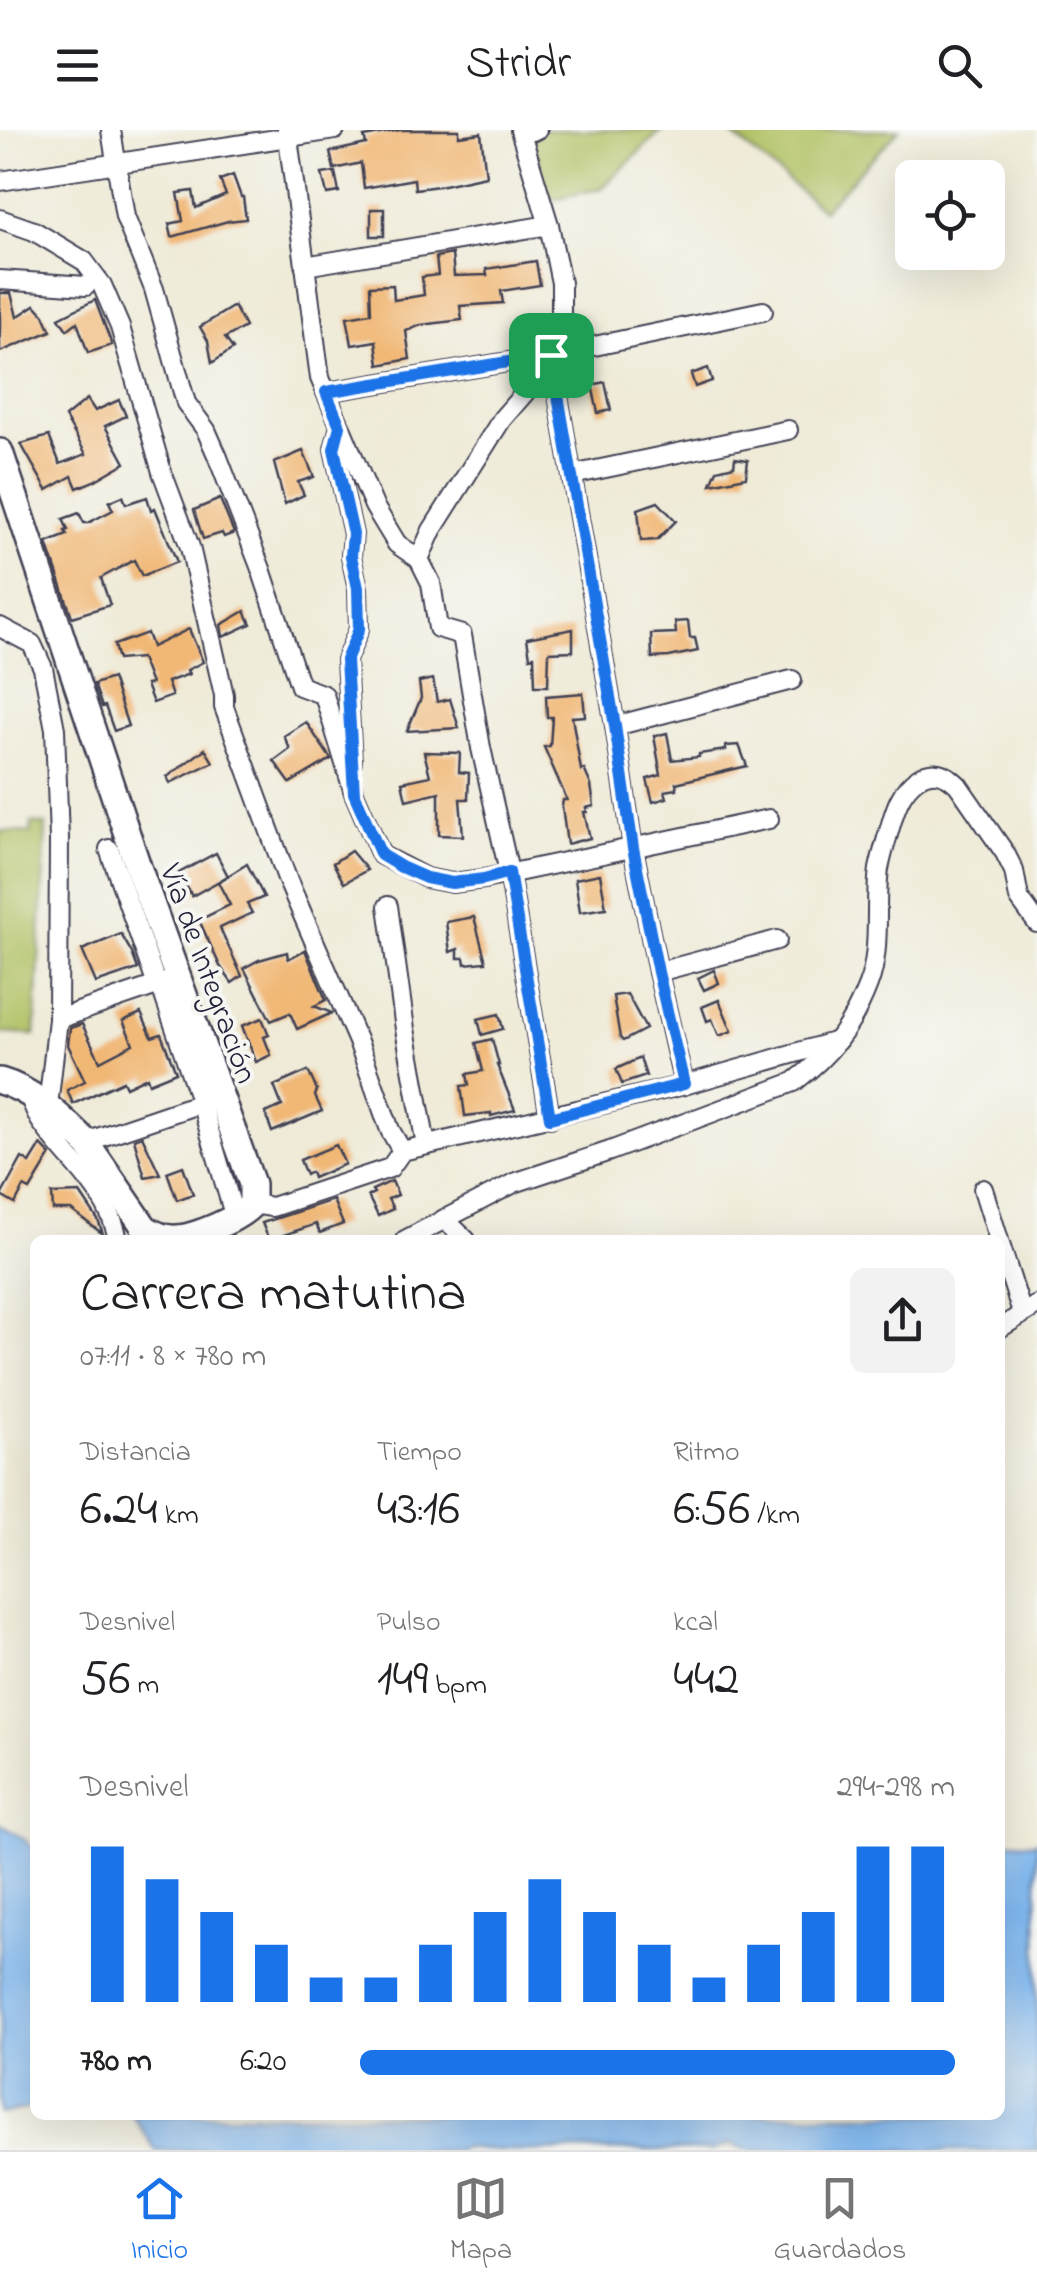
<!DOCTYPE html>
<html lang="es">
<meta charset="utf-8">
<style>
body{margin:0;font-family:"Indie Flower",sans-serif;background:#f2f2f2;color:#202124;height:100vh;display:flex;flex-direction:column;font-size:38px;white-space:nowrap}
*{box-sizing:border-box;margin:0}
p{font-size:32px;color:#757577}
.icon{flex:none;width:55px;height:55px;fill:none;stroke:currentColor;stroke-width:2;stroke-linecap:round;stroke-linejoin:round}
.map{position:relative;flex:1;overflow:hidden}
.drawer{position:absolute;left:30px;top:1105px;width:975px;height:885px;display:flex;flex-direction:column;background:#fff;border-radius:15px;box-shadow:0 10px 40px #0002}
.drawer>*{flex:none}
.tools{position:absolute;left:895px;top:30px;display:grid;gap:20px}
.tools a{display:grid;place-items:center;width:110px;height:110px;border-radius:15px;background:#fff;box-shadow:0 10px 40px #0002;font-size:50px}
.pin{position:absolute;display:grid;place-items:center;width:85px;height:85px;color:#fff;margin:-42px;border-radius:20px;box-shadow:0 5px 15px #0006}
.round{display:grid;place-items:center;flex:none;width:105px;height:105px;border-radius:15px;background:#f2f2f2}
.summary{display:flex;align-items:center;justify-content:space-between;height:170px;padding:0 50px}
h1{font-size:55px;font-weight:600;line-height:75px}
.stats{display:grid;grid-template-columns:repeat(3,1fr);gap:15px;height:170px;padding:10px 50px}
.stats div{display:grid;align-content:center}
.stats b{font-size:50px;font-weight:600}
.stats small{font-size:28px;font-weight:400}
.stats p{font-size:28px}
.chart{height:280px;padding:20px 50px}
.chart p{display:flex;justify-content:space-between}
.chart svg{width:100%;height:180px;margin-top:10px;stroke:#1a73e8;stroke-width:6}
ul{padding:0 50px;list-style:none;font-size:32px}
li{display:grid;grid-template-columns:160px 120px 1fr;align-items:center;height:75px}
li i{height:25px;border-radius:12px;background:#1a73e8}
header{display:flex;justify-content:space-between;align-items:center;height:130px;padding:0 50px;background:#fff;font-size:45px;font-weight:600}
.tab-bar{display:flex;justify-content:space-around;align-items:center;height:140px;border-top:2px solid #e0e0e0;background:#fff;font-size:28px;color:#757577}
.tab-bar a{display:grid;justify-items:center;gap:5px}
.tab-bar .active{color:#1a73e8}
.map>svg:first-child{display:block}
</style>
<header><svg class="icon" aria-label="menu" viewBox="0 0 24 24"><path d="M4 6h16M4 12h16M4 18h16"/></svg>Stridr<svg class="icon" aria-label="search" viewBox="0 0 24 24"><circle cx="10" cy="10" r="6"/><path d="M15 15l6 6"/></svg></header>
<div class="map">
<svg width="1037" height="2020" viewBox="0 0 1037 2020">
<rect width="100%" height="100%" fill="#f6f6f2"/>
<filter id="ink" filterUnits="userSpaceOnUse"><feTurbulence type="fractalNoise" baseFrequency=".01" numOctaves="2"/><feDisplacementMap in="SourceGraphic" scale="20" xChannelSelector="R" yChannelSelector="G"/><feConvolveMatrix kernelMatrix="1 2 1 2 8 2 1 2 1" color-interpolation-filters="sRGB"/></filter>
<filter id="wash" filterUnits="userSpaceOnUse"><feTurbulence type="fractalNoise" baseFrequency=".0048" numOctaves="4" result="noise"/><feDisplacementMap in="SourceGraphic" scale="40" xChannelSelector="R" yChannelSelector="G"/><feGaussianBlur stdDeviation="2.25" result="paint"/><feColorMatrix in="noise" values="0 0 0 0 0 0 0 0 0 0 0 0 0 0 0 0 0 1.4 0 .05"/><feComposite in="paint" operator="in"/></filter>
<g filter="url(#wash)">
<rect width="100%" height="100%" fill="#efebd8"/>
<!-- green -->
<g fill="#b2c367" stroke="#6a7251" stroke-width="2.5">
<path d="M530,0H662L602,58L550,70Z"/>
<path d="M727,0H899L823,80Z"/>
<path d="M31,693L46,695L35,905L0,903V701L31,703Z"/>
</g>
<!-- water -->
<g fill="#80b8f0" stroke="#516d96" stroke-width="2.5">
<path d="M0,1694L24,1709L35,1721V1977L0,1984Z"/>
<path d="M1000,1711L1030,1713L1037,1711V2020H752L730,2014L712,2020H501L462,2017L455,2020H156L132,1985H1000Z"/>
</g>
<g id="blocks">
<!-- building -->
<g fill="#f1b775">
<path d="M400,0H459V6L481,3L486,46L439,56L415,59L414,49L364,58L361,33L334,39L330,22L366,14L364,7Z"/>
<path d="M335,42L339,62L327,64L322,44Z"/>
<path d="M233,45L241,67H243L246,89L228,91L172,107L169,94L183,91L178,63L193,61L196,78L226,65L220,50Z"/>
<rect x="371" y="79" width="13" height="27"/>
<path d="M452,124L454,146L487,145L486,139L536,131L540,155L501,161L503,173L460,176L462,190L421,195L406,201L410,229L379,235L376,211L352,215L347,187L371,183L370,156L393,155L394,170L424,165L422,147L438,145L436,127Z"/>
<path d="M0,163H11L17,187L35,175L44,185L51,201L0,222Z"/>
<path d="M95,170L112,215L88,223L77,192L67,200L59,188Z"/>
<path d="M234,176L245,197L225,208L233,219L212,233L208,211L200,197Z"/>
<path d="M708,238L712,251L695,257L691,244Z"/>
<path d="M605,252L611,280L598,283L592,255Z"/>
<path d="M87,269L95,281L119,270L126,286L105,296L125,333L94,351L77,358L72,346L47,360L21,314L49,306L60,334L86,324L65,287Z"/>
<path d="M303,321L314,347L298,352L304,365L285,374L274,333Z"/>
<path d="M735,328L748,330L746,347L711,354L717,340L734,336Z"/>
<path d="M123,366L126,374L147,367L151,380L155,378L177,432L142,446L134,430L101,448L110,475L72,487L47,413L67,405L65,401L68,400L63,389L79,383L84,393H88L113,380L109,372Z"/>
<path d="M220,369L234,403L224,407L222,403L203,409L194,380Z"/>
<path d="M658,372L676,391L657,410L641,411L638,379Z"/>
<path d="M245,481L251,494L223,507L221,495Z"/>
<path d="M688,491L690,508H695L698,521L669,527L652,528L651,504L676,503L675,492Z"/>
<path d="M189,499L203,532L187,540L189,544L167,552L172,566L153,573L146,555L151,554L141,528L118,530L114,515L147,503L152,517Z"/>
<path d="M573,499V521L549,522L548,556H535L534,526L530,527L527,508Z"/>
<path d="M112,548L128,596L114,601L105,576L102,577L94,554Z"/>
<path d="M433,549L437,572L450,569L459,598L407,601L421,568L419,552Z"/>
<path d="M583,563L585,586L572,587L581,640L584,639L591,655L594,676L586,678L587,682H584L590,708L567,714L562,676L563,670H567L544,617L550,616L552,587H547L546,566Z"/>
<path d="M306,592L331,629L290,653L274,631L290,619L284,606Z"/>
<path d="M667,603L672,630L699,627V624L726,620V616L739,615L747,636L676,653L677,659L665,661L667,668L653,672L647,649L661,645L654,606Z"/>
<path d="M205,619L213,632L170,653L167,647Z"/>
<path d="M424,622L460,623L459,642L469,643L468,669H460L463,706L439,705V662L406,670L402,652L430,646Z"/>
<path d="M351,721L367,740L344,753L333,733Z"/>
<path d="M216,723L228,746L192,766L179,743Z"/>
<path d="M247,734L264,767L247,774L252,783L220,798L242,846L232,853L220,836L199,790L230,775L218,752Z"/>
<path d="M600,744L606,778L580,782L575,749Z"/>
<path d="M474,787L486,832L465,834L464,828H458V819L450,822L446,792Z"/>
<path d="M121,804L132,823L138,839L96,853L82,820Z"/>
<path d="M305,820L326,870L314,876L332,883L297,899L290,883L271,891L244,838L259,830L287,822L288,829Z"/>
<path d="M714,840L719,853L704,860L698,848Z"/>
<path d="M627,864L646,899L623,911L620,908L613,866Z"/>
<path d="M719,870L732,901L719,906L712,889L707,891L702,877Z"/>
<path d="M141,883L152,907L161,904L176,942L149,953L147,947L126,957L123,951L73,974L67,960L85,951L68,915L70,898L82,894L100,931L133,914L123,891Z"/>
<path d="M499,884L503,899L482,905L478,889Z"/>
<path d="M262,888L269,905L264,907L271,925L256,932L242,896Z"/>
<path d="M492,909L499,935H497L515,980L491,986V983L465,986L461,956L469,955L467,944L483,941L476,913Z"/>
<path d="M640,928L646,946L622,954L616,939Z"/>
<path d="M308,941L317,960L315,966L322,981L272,1002L265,983L282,976L274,956Z"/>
<path d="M142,1006L160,1044L145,1047L134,1009Z"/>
<path d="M41,1015L51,1025L30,1060L24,1057L15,1074L1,1066L22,1028L30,1033Z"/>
<path d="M336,1015L345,1034L313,1048L311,1042L306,1045L300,1030Z"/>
<path d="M183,1036L193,1064L177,1070L167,1042Z"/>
<path d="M392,1051L398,1065L388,1069L393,1079L378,1086L368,1066L374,1063L372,1060Z"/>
<path d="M80,1063L98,1090L103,1104L71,1080H53L52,1064Z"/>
<path d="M333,1070L343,1094L320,1103L316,1094L269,1110L262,1093Z"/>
</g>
</g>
</g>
<g filter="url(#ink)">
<use href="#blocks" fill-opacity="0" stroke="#414053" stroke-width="2.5"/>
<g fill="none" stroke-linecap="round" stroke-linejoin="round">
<defs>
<path id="pedestrian" d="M533,3L539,0"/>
<g id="minor">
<path d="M111,0L125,87L154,159L186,273L206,300L217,325L261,439L300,556L324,565L354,663L381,725L426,748L452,753L484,749L769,689"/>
<path d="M287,0L320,248L374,376L397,414L419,429L431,453L438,498L462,505L481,618L509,742L550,988"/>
<path d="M0,51L335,0"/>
<path d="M0,89L34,101L84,131L102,155L120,197L162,342L190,417L224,565V577L288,751L359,914L390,1000L402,1021"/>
<path d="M305,136L549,95"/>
<path d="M0,150L86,156"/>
<path d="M551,225L615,596L633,718L658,842L684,955"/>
<path d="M326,262L551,225L763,181"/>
<path d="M340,296L334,319L353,404L351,426L358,459L359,499L346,530L352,632"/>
<path d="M572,345L788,300"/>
<path d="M419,429L432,400L502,289L546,238L561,199V153L549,95L520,0"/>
<path d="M0,497L32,514L43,538L55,599L59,709L58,889L48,976"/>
<path d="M615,596L792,550"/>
<path d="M109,719L154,847L160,854L201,973L235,1088"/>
<path d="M388,776L405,899L426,1015"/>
<path d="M658,842L777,810"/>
<path d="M58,889L160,854"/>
<path d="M30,968C33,975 36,983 40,990C66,1030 109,1059 118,1110"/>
<path d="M86,1012L201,973"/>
<path d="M983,1059L999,1110"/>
<path d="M252,1074L272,1077L390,1038L402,1021L684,955L837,911"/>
<path d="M444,1089L466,1110"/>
<path d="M405,1110L514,1053L610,1021L794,952C830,925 852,897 868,855C882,819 874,776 879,739C882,724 887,708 891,694C896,676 902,659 918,648C933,638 946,643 958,655L1005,723L1014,741L1019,768L1037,793"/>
<path d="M1000,1114L1022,1183"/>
<path d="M1000,1198L1037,1175"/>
</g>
<path id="secondary" d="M0,322L138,737L252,1054V1074C241,1088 195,1107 177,1108C165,1109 154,1104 145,1098L86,1012C60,987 35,961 0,951"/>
</defs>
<!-- pedestrian casing -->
<use href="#pedestrian" stroke="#414053" stroke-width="19"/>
<!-- minor casing -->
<use href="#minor" stroke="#414053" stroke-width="22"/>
<!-- secondary casing -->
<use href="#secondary" stroke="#414053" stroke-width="30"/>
<!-- pedestrian -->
<use href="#pedestrian" stroke="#fff" stroke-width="14"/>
<!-- minor -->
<use href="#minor" stroke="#fff" stroke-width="18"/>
<!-- secondary -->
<use href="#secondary" stroke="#fff" stroke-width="25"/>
</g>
</g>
<g fill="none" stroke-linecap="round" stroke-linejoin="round" filter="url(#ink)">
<defs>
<path id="route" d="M551,225L615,596L633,718L658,842L684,954L550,988L509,742L484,749L452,753L426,748L401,737L381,725L354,663L346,530L359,499L358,458L351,426L353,404L334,319L340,296L326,262Z"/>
</defs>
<!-- route casing -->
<use href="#route" stroke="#fff" stroke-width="20"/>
<!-- route -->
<use href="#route" stroke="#1a73e8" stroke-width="12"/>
</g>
<g text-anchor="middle" stroke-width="8" stroke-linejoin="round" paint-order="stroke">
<!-- street labels -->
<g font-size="32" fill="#22223b" stroke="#f6f6f2">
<text transform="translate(210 843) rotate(70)" y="11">Vía de Integración</text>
</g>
</g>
</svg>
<div class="tools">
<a><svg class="icon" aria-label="locate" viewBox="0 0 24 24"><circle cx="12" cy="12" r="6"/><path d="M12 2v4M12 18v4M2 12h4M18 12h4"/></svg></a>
</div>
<div class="pin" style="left:551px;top:225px;background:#1e9e55"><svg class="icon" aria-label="arrive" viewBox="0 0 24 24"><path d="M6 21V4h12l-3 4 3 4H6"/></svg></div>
<section class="drawer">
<div class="summary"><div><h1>Carrera matutina</h1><p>07:11 · 8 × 780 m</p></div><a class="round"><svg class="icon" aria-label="share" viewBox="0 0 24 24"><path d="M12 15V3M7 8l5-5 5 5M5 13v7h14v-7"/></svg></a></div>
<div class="stats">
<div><p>Distancia</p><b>6.24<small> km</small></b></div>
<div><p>Tiempo</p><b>43:16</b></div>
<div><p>Ritmo</p><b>6:56<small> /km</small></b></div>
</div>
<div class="stats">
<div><p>Desnivel</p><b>56<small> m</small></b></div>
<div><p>Pulso</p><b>149<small> bpm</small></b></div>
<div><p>kcal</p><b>442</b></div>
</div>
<div class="chart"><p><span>Desnivel</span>294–298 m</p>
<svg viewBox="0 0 160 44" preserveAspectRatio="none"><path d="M5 44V6M15 44V14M25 44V22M35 44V30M45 44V38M55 44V38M65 44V30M75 44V22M85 44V14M95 44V22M105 44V30M115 44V38M125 44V30M135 44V22M145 44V6M155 44V6"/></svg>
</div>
<ul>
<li><b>780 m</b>6:20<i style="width:100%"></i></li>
</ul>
</section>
</div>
<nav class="tab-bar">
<a class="active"><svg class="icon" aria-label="home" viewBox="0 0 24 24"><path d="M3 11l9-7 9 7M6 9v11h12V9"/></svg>Inicio</a>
<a><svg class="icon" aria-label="map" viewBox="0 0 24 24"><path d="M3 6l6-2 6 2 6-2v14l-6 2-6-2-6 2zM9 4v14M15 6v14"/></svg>Mapa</a>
<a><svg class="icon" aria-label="saved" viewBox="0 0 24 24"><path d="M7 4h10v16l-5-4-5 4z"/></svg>Guardados</a>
</nav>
